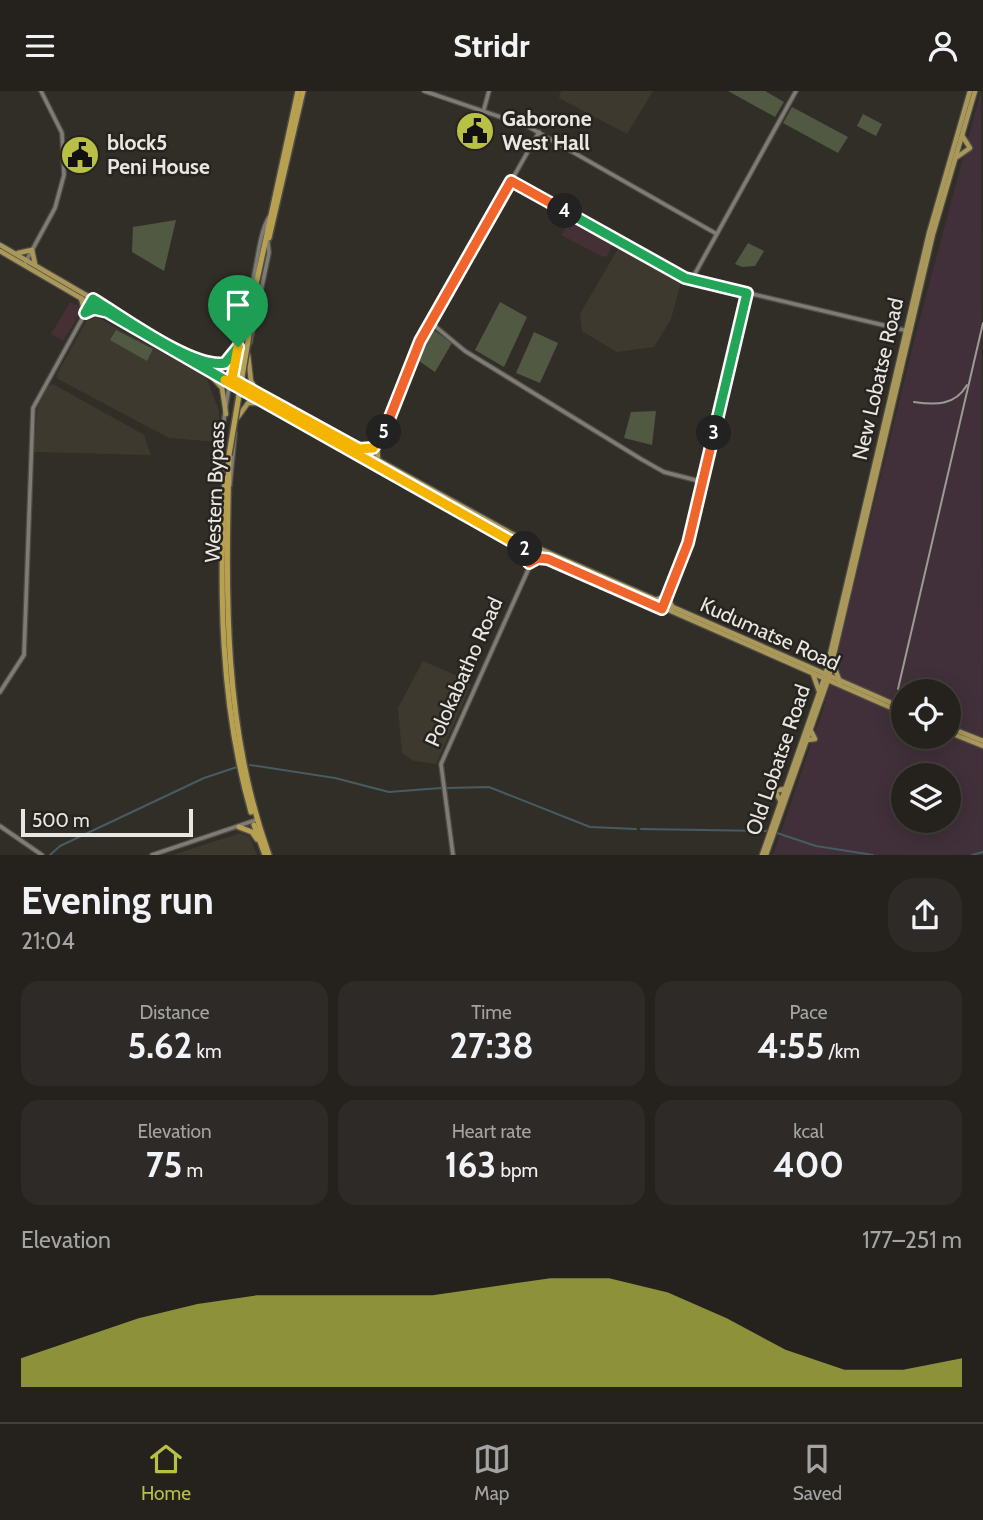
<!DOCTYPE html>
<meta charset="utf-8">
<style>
body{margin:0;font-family:Cabin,sans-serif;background:#2d2a27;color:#f1f3f6;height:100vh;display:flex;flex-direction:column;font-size:26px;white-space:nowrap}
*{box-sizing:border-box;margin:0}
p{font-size:23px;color:#a3a4a4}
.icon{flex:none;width:38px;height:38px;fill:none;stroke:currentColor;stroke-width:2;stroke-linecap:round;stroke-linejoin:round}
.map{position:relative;height:764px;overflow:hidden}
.side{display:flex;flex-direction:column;background:#25221e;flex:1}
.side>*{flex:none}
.controls{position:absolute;left:891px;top:588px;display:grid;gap:14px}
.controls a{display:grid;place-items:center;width:70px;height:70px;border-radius:50%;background:#25221e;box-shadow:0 4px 18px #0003,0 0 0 2px #423f3c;font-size:35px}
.scale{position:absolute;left:21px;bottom:18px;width:172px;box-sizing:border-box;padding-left:7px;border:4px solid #e9e7e3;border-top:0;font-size:19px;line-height:24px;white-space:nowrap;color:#e9e7e3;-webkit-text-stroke:5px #27241f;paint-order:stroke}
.pin{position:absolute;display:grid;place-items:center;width:60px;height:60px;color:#fff;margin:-72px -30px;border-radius:50% 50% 50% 0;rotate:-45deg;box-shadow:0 0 7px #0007}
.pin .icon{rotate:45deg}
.km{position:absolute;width:35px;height:35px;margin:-18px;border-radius:50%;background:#222;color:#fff;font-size:19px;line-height:35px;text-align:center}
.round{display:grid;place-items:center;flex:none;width:74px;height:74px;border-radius:28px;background:#2d2a27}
.overview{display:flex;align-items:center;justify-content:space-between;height:119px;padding:0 21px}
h1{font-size:38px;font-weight:700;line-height:52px}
.stats{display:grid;grid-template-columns:repeat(3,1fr);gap:10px;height:119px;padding:7px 21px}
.stats div{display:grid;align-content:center;border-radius:18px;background:#2d2a27;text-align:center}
.stats b{font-size:35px;font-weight:700}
.stats small{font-size:19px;font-weight:400}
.stats p{font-size:19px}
.chart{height:196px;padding:14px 21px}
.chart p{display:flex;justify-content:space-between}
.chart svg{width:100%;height:126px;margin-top:7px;fill:#b9c046;opacity:.7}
header{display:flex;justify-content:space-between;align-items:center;height:91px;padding:0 21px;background:#25221e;font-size:32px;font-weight:700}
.tab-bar{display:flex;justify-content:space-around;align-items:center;height:98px;border-top:2px solid #423f3c;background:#25221e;font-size:19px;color:#a3a4a4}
.tab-bar a{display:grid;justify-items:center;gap:4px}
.tab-bar .current{color:#b9c046}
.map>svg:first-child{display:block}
</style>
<header><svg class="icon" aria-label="menu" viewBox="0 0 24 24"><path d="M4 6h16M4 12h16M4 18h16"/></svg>Stridr<svg class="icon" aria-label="person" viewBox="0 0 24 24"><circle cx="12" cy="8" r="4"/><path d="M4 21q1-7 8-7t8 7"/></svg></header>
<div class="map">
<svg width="983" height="764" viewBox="0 0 983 764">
<rect width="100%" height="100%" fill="#312e28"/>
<!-- built -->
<g fill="#3e392e">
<path d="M561,0H653L627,43L559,7Z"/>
<path d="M619,156L681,191L671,228L654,256L617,261L582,240L580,223Z"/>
<path d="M93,224L206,285L219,320L218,351L169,347L58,288L57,283L89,225Z"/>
<path d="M53,293L144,344L151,364L34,361L37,318L48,295Z"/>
<path d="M423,570L469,590L471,595L436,673L414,670L402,662L398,617Z"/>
<path d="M240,742L250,746L257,764H173Z"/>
</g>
<!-- industrial -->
<path fill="#41303a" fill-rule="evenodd" d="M981,0L983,764H773L825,613L915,246ZM903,600H948V646H903ZM903,684H948V730H903Z"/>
<!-- medical -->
<g fill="#443035">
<path d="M571,129L613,152L607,165L603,166L561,144Z"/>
<path d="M70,211L80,216L81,221L63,250L51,243Z"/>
</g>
<!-- green -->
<g fill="#515942">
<path d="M728,0H765L784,11L775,26Z"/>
<path d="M792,16L848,46L838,62L783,32Z"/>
<path d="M863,23L882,33L876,45L857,35Z"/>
<path d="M176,129L164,180L132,161L133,136Z"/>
<path d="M748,152L764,160L755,175L742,176L735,173Z"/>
<path d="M500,211L527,226L504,276L475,259Z"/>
<path d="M432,238L452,252L435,281L416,268Z"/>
<path d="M116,239L153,258L147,270L110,249Z"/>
<path d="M534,241L558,252L540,292L516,282Z"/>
<path d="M656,320L652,354L624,347L631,321Z"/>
</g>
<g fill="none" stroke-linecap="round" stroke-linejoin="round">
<!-- stream -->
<g stroke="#475c62" stroke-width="2">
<path d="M250,674L335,687L389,701L441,697"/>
<path d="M447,697L489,696L590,736L636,738"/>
<path d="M641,738L767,740"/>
<path d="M777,742L816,755L873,764"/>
<path d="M50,764L60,755L204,687L237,676"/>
<path d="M972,764L983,761"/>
</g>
<defs>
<g id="tertiary">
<path d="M424,0L527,35L715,142"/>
<path d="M484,18L489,0"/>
<path d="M511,90L685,187L908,240"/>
<path d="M24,174L55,117L64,84L62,42L41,0"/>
<path d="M692,188L796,0"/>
<path d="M430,231L465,260L641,368L664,381L703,391"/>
<path d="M250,252L269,162L268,151"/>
<path d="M371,365L388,332L420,250L539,41"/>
<path d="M223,391C214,337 242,239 254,184C258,166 260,141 269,126"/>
<path d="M230,394L235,342"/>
<path d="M664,514L688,452L747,202"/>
<path d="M0,601L24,564L33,317L93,208"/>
<path d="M0,735L42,764"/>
<path d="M152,764L256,729"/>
<path d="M453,764L441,673L537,459"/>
</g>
<g id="primary">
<path d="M957,66L970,57L963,46"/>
<path d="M0,154L208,275L538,457L903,617"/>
<path d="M0,160L204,279L523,455L903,622"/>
<path d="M18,162L32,159L35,173"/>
<path d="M81,207L85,222L101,220"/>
<path d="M248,264L251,290L257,300"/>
<path d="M203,269L225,272L238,256"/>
<path d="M210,284L222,297L226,323"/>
<path d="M238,326L248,312H265"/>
<path d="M364,359L377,355L378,367"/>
<path d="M523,456L529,472L542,467"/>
<path d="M655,509L667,505L673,517"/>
<path d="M834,575L840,591"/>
<path d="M813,583L819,600"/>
<path d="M948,636L983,650"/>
<path d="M948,641L983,655"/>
<path d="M807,649L815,648L810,638"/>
<path d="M780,709L775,700L784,698"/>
<path d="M762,764L825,585L929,142L970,0"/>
<path d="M766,764L828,589L933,143L975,0"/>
</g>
<g id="trunk">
<path d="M269,147L303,0"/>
<path d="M239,272L298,0"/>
<path d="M229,364C226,500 222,634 269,764"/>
<path d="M225,387C219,499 220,612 251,721"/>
<path d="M254,734L265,764"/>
<path d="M239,736L252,741L257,748"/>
</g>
</defs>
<!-- tertiary casing -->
<use href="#tertiary" stroke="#4f4c48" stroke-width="6"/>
<!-- primary casing -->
<use href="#primary" stroke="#4f4c48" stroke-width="7"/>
<!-- trunk casing -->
<use href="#trunk" stroke="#4f4c48" stroke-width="8"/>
<!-- tertiary -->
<use href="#tertiary" stroke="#7f7c75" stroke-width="3.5"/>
<!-- primary -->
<use href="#primary" stroke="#a99859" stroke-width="4.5"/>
<!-- trunk -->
<use href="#trunk" stroke="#b7a150" stroke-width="5"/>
<!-- rail -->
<g stroke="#9d9a96" stroke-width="2">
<path d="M914,311C935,314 955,315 967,294"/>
<path d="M898,598L983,232"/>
</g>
<defs>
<g id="trunk-bridge">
<path d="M237,285L239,272"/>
<path d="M229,364L254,214"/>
</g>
</defs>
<!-- trunk-bridge casing -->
<use href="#trunk-bridge" stroke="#4f4c48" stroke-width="8" stroke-linecap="butt"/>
<!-- trunk-bridge -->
<use href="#trunk-bridge" stroke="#b7a150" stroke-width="5"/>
</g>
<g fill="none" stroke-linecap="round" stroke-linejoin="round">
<defs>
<path id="split-1" d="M225,289L107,221L94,218L85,222L93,208C123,226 193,278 225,272L238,256"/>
<path id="split-2" d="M225,289L525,458"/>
<path id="split-3" d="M525,458L529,472L538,467L548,468L662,518L688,452L714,342"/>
<path id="split-4" d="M565,120L685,187L747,202L714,342"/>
<path id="split-5" d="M384,341L420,250L511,90L565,120"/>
<path id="split-6" d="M238,256L232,288L359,358L373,357L384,341"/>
</defs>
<!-- split-1 casing -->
<use href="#split-1" stroke="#fff" stroke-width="14"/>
<!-- split-2 casing -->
<use href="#split-2" stroke="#fff" stroke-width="14"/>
<!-- split-3 casing -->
<use href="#split-3" stroke="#fff" stroke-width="14"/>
<!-- split-4 casing -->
<use href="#split-4" stroke="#fff" stroke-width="14"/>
<!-- split-5 casing -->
<use href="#split-5" stroke="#fff" stroke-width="14"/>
<!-- split-6 casing -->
<use href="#split-6" stroke="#fff" stroke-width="14"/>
<!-- split-1 -->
<use href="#split-1" stroke="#22a559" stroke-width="9"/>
<!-- split-2 -->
<use href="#split-2" stroke="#f5b400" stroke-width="9"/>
<!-- split-3 -->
<use href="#split-3" stroke="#f0652b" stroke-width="9"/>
<!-- split-4 -->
<use href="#split-4" stroke="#22a559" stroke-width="9"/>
<!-- split-5 -->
<use href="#split-5" stroke="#f0652b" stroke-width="9"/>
<!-- split-6 -->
<use href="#split-6" stroke="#f5b400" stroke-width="9"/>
</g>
<!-- icons -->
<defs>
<symbol id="civic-disc" viewBox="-11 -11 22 22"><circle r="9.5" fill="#b9c046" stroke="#27241f"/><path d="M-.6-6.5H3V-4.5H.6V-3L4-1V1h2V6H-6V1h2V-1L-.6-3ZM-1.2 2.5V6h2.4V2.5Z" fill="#111"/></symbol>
</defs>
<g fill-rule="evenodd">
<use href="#civic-disc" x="453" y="18" width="44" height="44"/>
<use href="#civic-disc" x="58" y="42" width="44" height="44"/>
</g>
<g text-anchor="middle" stroke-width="5" stroke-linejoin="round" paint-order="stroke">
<!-- poi labels -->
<g font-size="21" font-weight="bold" fill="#e9e7e3" stroke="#27241f" text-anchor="start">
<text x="502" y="35">Gaborone<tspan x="502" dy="24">West Hall</tspan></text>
<text x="107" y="59">block5<tspan x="107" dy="24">Peni House</tspan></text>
</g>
<!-- street labels -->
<g font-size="21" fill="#e9e7e3" stroke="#27241f">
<text transform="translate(878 288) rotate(-77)" y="7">New Lobatse Road</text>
<text transform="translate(215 401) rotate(-88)" y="7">Western Bypass</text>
<text transform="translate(770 543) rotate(24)" y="7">Kudumatse Road</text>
<text transform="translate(464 581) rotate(-66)" y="7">Polokabatho Road</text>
<text transform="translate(778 669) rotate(-71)" y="7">Old Lobatse Road</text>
</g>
</g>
</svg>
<div class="controls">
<a><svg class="icon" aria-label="locate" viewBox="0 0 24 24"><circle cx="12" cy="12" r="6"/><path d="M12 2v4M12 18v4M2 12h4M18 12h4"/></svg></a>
<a><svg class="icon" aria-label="layers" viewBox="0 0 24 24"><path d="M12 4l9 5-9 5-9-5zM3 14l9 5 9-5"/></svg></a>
</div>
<div class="scale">500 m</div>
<div class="pin" style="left:238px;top:256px;background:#1e9e55"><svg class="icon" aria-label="arrive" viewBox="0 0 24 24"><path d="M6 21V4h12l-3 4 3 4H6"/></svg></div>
<b class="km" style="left:525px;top:458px">2</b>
<b class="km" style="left:714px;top:342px">3</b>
<b class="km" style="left:565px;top:120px">4</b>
<b class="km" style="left:384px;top:341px">5</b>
</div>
<section class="side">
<div class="overview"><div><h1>Evening run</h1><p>21:04</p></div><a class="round"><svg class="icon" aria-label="share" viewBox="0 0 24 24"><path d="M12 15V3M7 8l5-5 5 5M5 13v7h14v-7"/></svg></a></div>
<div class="stats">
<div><p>Distance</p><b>5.62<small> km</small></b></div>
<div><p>Time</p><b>27:38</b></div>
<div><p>Pace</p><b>4:55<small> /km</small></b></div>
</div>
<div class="stats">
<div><p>Elevation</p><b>75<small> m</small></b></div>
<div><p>Heart rate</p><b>163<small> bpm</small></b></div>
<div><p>kcal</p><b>400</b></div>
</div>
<div class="chart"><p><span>Elevation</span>177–251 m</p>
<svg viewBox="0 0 160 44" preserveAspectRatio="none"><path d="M0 44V34L10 27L20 20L30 15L40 12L50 12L60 12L70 12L80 9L90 6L100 6L110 11L120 20L130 31L140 38L150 38L160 34V44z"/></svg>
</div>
</section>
<nav class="tab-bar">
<a class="current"><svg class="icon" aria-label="home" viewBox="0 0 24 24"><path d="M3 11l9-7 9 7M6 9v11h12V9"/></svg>Home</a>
<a><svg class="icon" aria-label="map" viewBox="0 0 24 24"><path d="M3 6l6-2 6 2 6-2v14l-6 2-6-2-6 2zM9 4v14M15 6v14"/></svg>Map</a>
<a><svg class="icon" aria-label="saved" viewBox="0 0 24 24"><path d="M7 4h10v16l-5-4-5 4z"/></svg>Saved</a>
</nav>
